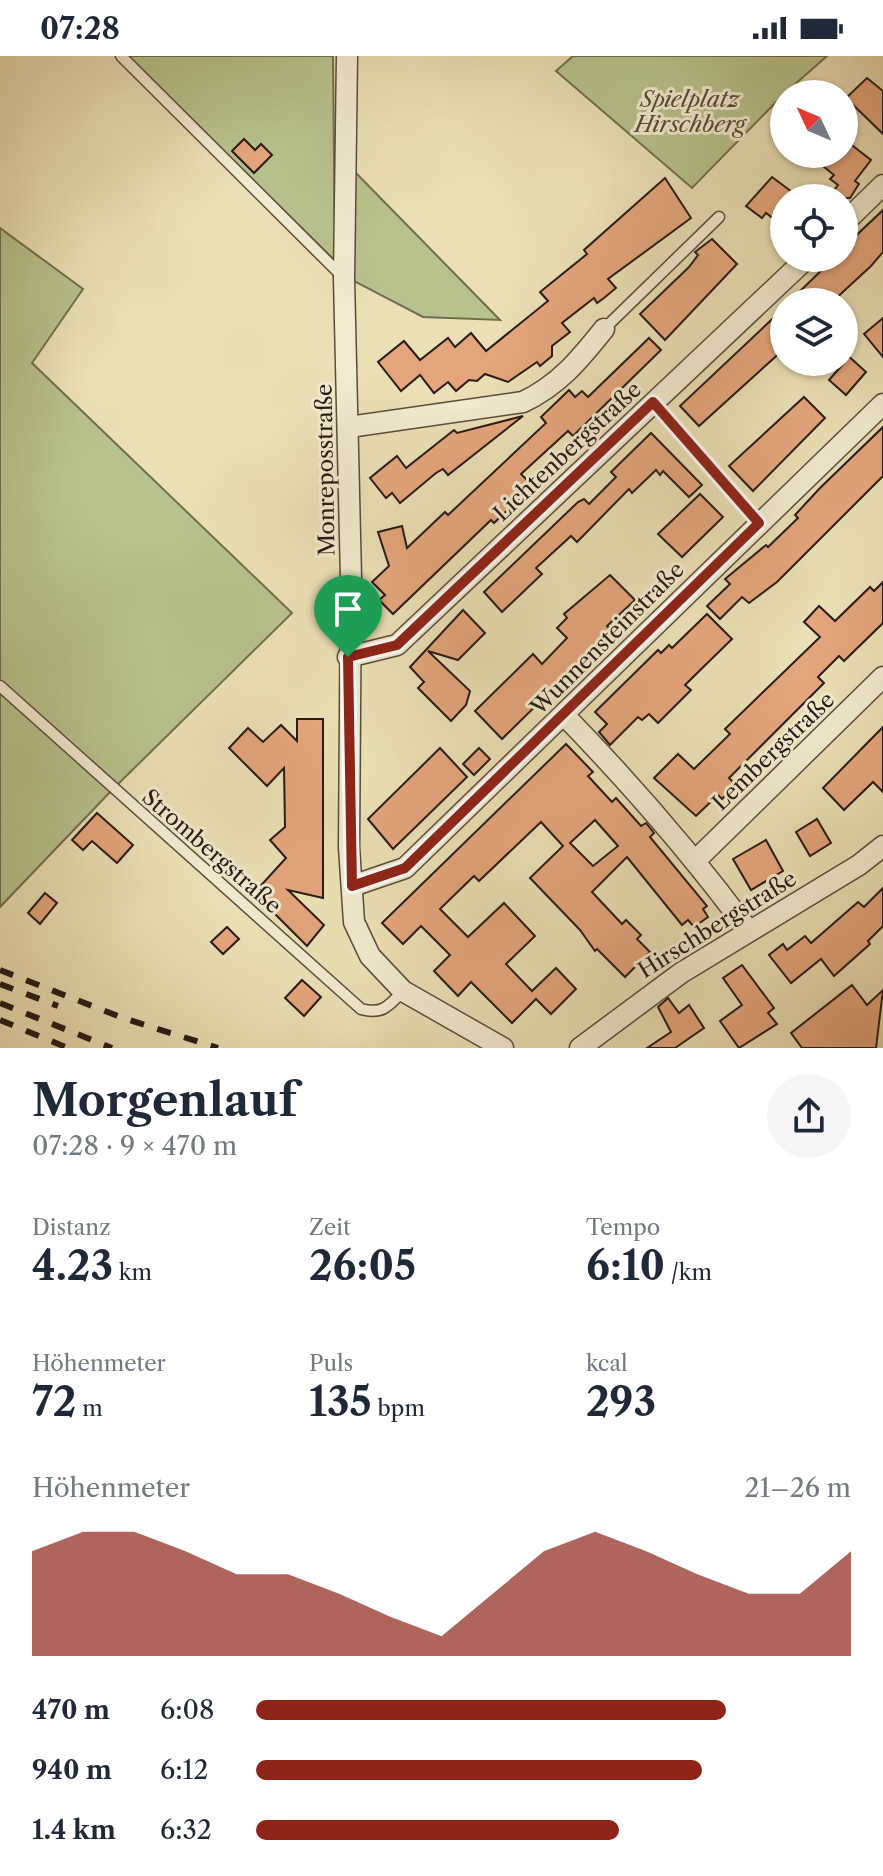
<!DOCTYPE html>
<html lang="de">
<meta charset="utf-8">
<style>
body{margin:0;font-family:"Libre Caslon Text",serif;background:#f6f6f7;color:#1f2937;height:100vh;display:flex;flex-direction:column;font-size:30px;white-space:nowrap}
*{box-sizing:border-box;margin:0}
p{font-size:26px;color:#747a83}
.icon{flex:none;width:44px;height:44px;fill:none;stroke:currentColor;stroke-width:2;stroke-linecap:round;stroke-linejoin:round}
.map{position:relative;height:992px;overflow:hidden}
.sheet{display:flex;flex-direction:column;background:#fff;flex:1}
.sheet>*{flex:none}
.needle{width:52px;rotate:314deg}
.fabs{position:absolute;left:770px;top:24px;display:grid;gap:16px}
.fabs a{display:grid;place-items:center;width:88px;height:88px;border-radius:50%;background:#fff;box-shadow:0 2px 6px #0004;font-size:40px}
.pin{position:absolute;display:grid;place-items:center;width:68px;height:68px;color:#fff;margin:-82px -34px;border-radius:50% 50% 50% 0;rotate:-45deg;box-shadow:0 0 8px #0007}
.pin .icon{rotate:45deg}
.round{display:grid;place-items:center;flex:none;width:84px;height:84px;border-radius:42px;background:#f6f6f7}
.summary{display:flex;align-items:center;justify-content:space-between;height:136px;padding:0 32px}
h1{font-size:44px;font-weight:700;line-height:60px}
.stats{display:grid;grid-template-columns:repeat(3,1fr);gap:12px;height:136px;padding:8px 32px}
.stats div{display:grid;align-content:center}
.stats b{font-size:40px;font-weight:700}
.stats small{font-size:22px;font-weight:400}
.stats p{font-size:22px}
.chart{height:224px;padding:16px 32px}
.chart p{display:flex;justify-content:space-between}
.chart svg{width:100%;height:144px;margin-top:8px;fill:#8f2418;opacity:.7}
ul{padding:0 32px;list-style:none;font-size:26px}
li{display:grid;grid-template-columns:128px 96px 1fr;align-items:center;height:60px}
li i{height:20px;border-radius:10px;background:#8f2418}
.status{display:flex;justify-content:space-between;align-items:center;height:56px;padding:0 40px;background:#fff;direction:ltr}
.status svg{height:22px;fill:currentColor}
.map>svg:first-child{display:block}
</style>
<div class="status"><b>07:28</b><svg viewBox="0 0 49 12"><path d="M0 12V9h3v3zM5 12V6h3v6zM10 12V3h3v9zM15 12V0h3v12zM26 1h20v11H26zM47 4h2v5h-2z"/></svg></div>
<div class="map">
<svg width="883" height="992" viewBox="0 0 883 992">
<rect width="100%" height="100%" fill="#ebe0b5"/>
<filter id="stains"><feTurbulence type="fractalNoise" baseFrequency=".0025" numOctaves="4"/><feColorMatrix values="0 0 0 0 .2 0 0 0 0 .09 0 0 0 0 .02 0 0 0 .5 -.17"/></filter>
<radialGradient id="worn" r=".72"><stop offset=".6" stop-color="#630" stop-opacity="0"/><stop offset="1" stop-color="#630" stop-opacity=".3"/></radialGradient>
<!-- green -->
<g fill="#b8c28c" stroke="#706e50" stroke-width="2">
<path d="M128,0H333L335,205Z"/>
<path d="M573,0H827L784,38L692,132L556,15Z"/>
<path d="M355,116L500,264L423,261L350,223Z"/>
<path d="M0,172L83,233L32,307L292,557L112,734L0,851Z"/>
</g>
<!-- building -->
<g fill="#e5a57c" stroke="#281a15" stroke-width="2" fill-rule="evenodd">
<path d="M867,22L883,35V78L846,42Z"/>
<path d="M244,83L255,94L261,88L272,99L254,117L232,95Z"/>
<path d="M844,83L871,104L855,125L859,128L850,142H828L838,129L830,123L834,119L808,98H844Z"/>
<path d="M772,121L800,142H784V171L766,157L762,162L746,150Z"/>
<path d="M665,122L691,162L608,223L616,232L604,242L597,247L594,242L562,267L570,276L552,290V300L540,310L537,306L508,326L485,318L477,325L469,324L456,335L448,326L434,337L420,319L401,335L378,306L404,285L420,304L448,282L455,291L471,277L486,295L548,245L540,236L587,198L584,194Z"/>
<path d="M883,154V196L871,210L832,246H789L834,202H844V191Z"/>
<path d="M712,183L737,208L665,284L640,258L689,211L698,199L695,196Z"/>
<path d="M784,252V293L699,370L680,350Z"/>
<path d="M883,262V301L864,278Z"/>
<path d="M649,282L661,294L573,380L568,375L521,418L530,427L517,438L520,442L494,467L491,464L393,558L379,544L385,539L372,526L389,510L378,476L402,470L407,492L445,456L448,459L546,367L541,361L569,334L575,341L582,335L588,341Z"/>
<path d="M844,296L866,316L846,339L829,324L844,307Z"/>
<path d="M804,341L825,362L753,435L729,410Z"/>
<path d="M523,360L448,419L443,413L436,417L400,447L392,437L386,442L370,422L397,400L406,412L454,374L457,377Z"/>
<path d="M883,371V420L777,526L749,547L742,541L720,563L707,550L730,528L725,523L766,489L768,491L798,462L795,459L820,432Z"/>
<path d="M651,377L702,429L689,441L663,415L660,419L656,414L632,437L629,433L577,486L571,480L536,512L542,518L502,556L484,536L578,446L584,443L589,448L616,421L611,416Z"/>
<path d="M700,438L723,461L682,501L658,478Z"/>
<path d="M610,519L635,544L607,570L612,575L502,683L475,655L533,598L542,608L567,582L557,572L567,562L564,558Z"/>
<path d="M883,526V567L844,605L839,600L818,621L824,627L729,722L736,729L722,743L718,739L696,760L654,722L678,698L694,713L730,678L725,673L820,581L804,566L819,550L835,565L870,531L874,535Z"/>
<path d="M463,554L485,577L458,604L428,595L470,635L466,649L451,665L418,632L424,626L410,611Z"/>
<path d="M707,558L732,583L685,629L691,634L658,667L649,658L642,664L638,661L610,689L599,676L607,668L595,656L658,594L661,597L669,589L672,592Z"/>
<path d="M297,663H323V842L288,834L324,869L307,890L254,837L286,802L270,784L285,771L284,712L267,730L229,692L248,672L263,686L281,669L297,685Z"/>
<path d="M883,671V736L873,726L844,754L823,732Z"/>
<path d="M566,688L593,716L588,720L612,746L616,742L641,770L646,767L654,777L650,781L707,850L703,853L708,861L694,871L688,864L682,869L627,801L592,836L622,868L626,864L641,879L637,883L650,896L625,921L597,893L595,895L580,874L530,822L563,790L541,766L479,825L474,820L440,853L468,881L504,847L535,880L506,908L532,935L556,912L576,933L551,958L536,943L512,967L471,926L458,940L434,915L450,899L421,870L403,888L382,867ZM595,764L618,790L593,810L570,787Z"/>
<path d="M440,692L467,721L393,793L368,763Z"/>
<path d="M479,692L490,703L474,719L463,708Z"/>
<path d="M97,757L133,789L117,807L92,785L83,794L72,784Z"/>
<path d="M817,763L831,787L810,800L796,776Z"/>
<path d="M766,784L783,815L751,834L733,803Z"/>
<path d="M883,832V870L868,885L870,888L834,920L821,903L791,927L769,899L783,888L787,894L805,880L811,887L858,846L864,851Z"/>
<path d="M45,837L57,847L40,868L28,857Z"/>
<path d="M227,871L239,883L223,898L211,886Z"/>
<path d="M742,909L774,952L768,957L777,968L739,992L720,965L742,949L723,922Z"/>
<path d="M302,924L321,941L304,960L285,942Z"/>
<path d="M852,929L867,949L883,934L876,992H802L791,977Z"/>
<path d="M668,942L679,957L689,949L704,972L675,992H647L671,976L658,951Z"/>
</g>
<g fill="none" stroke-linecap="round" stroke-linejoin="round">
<defs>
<g id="lane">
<path d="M121,0L343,221"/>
<path d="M604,273L719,161"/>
<path d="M653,346L759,467"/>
<path d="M0,630L361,953C382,959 389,950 403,935"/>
</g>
<g id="street">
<path d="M347,0L344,222L351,523L349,791L354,866L370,900L403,935L503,992"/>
<path d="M844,167L883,129"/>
<path d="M349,371L523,346C559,329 579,304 604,273"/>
<path d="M348,601L397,589L807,202"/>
<path d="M564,659C631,728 691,797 748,874"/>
<path d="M696,804L883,621"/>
<path d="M352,830L405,812L883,348"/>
<path d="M580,992L681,917L859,809L883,790"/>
</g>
</defs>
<!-- lane casing -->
<use href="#lane" stroke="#594c3d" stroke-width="13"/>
<!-- street casing -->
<use href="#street" stroke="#594c3d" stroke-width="23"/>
<!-- lane -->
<use href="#lane" stroke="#f2ebcf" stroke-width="10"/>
<!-- street -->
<use href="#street" stroke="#f2ebcf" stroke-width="20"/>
<!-- rail -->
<g stroke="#281a15" stroke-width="6" stroke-dasharray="14 14" stroke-linecap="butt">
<path d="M0,914L123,962L218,992"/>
<path d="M0,928L58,950"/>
<path d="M0,947L112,992"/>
<path d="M0,964L68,992"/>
</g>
</g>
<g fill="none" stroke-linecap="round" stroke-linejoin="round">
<defs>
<path id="route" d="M653,346L759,467L405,812L352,830L348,601L397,589Z"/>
</defs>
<!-- route casing -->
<use href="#route" stroke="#fff" stroke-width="16"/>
<!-- route -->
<use href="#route" stroke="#8f2418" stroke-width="10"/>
</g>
<g text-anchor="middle" stroke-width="6" stroke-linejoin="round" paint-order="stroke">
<!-- park labels -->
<g font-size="22" font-style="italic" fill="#534c39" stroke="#f2ebcf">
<text x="690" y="51">Spielplatz<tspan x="690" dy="25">Hirschberg</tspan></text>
</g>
<!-- street labels -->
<g font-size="22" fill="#281a15" stroke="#f2ebcf">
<text transform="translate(567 395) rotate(-43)" y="8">Lichtenbergstraße</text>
<text transform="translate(325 414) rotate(-91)" y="8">Monreposstraße</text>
<text transform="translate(607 582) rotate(-45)" y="8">Wunnensteinstraße</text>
<text transform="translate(773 695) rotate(-44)" y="8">Lembergstraße</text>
<text transform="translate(212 795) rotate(41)" y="8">Strombergstraße</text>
<text transform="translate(717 868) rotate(-32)" y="8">Hirschbergstraße</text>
</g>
</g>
<rect width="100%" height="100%" filter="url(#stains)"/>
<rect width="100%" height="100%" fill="url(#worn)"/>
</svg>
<div class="fabs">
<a><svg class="needle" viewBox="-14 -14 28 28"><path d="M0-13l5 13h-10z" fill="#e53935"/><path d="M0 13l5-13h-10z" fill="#747a83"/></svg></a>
<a><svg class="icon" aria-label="locate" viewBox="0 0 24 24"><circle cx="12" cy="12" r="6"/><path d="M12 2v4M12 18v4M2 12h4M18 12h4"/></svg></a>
<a><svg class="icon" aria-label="layers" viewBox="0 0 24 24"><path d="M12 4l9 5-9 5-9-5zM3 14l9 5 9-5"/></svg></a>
</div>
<div class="pin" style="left:348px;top:601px;background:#1e9e55"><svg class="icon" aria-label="arrive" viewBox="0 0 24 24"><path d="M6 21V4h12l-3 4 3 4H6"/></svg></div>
</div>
<section class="sheet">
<div class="summary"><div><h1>Morgenlauf</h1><p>07:28 · 9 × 470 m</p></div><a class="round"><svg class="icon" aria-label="share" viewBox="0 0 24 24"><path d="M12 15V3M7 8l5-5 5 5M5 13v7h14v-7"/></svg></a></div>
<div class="stats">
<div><p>Distanz</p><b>4.23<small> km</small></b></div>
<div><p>Zeit</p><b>26:05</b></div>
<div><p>Tempo</p><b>6:10<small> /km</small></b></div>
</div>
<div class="stats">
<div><p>Höhenmeter</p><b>72<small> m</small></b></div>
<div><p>Puls</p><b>135<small> bpm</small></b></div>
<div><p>kcal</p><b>293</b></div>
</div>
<div class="chart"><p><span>Höhenmeter</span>21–26 m</p>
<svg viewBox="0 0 160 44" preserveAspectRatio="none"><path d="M0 44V12L10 6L20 6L30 12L40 19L50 19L60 25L70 32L80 38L90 25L100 12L110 6L120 12L130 19L140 25L150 25L160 12V44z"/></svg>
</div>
<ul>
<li><b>470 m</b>6:08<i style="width:79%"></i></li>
<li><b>940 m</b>6:12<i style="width:75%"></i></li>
<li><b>1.4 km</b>6:32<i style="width:61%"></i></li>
</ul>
</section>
